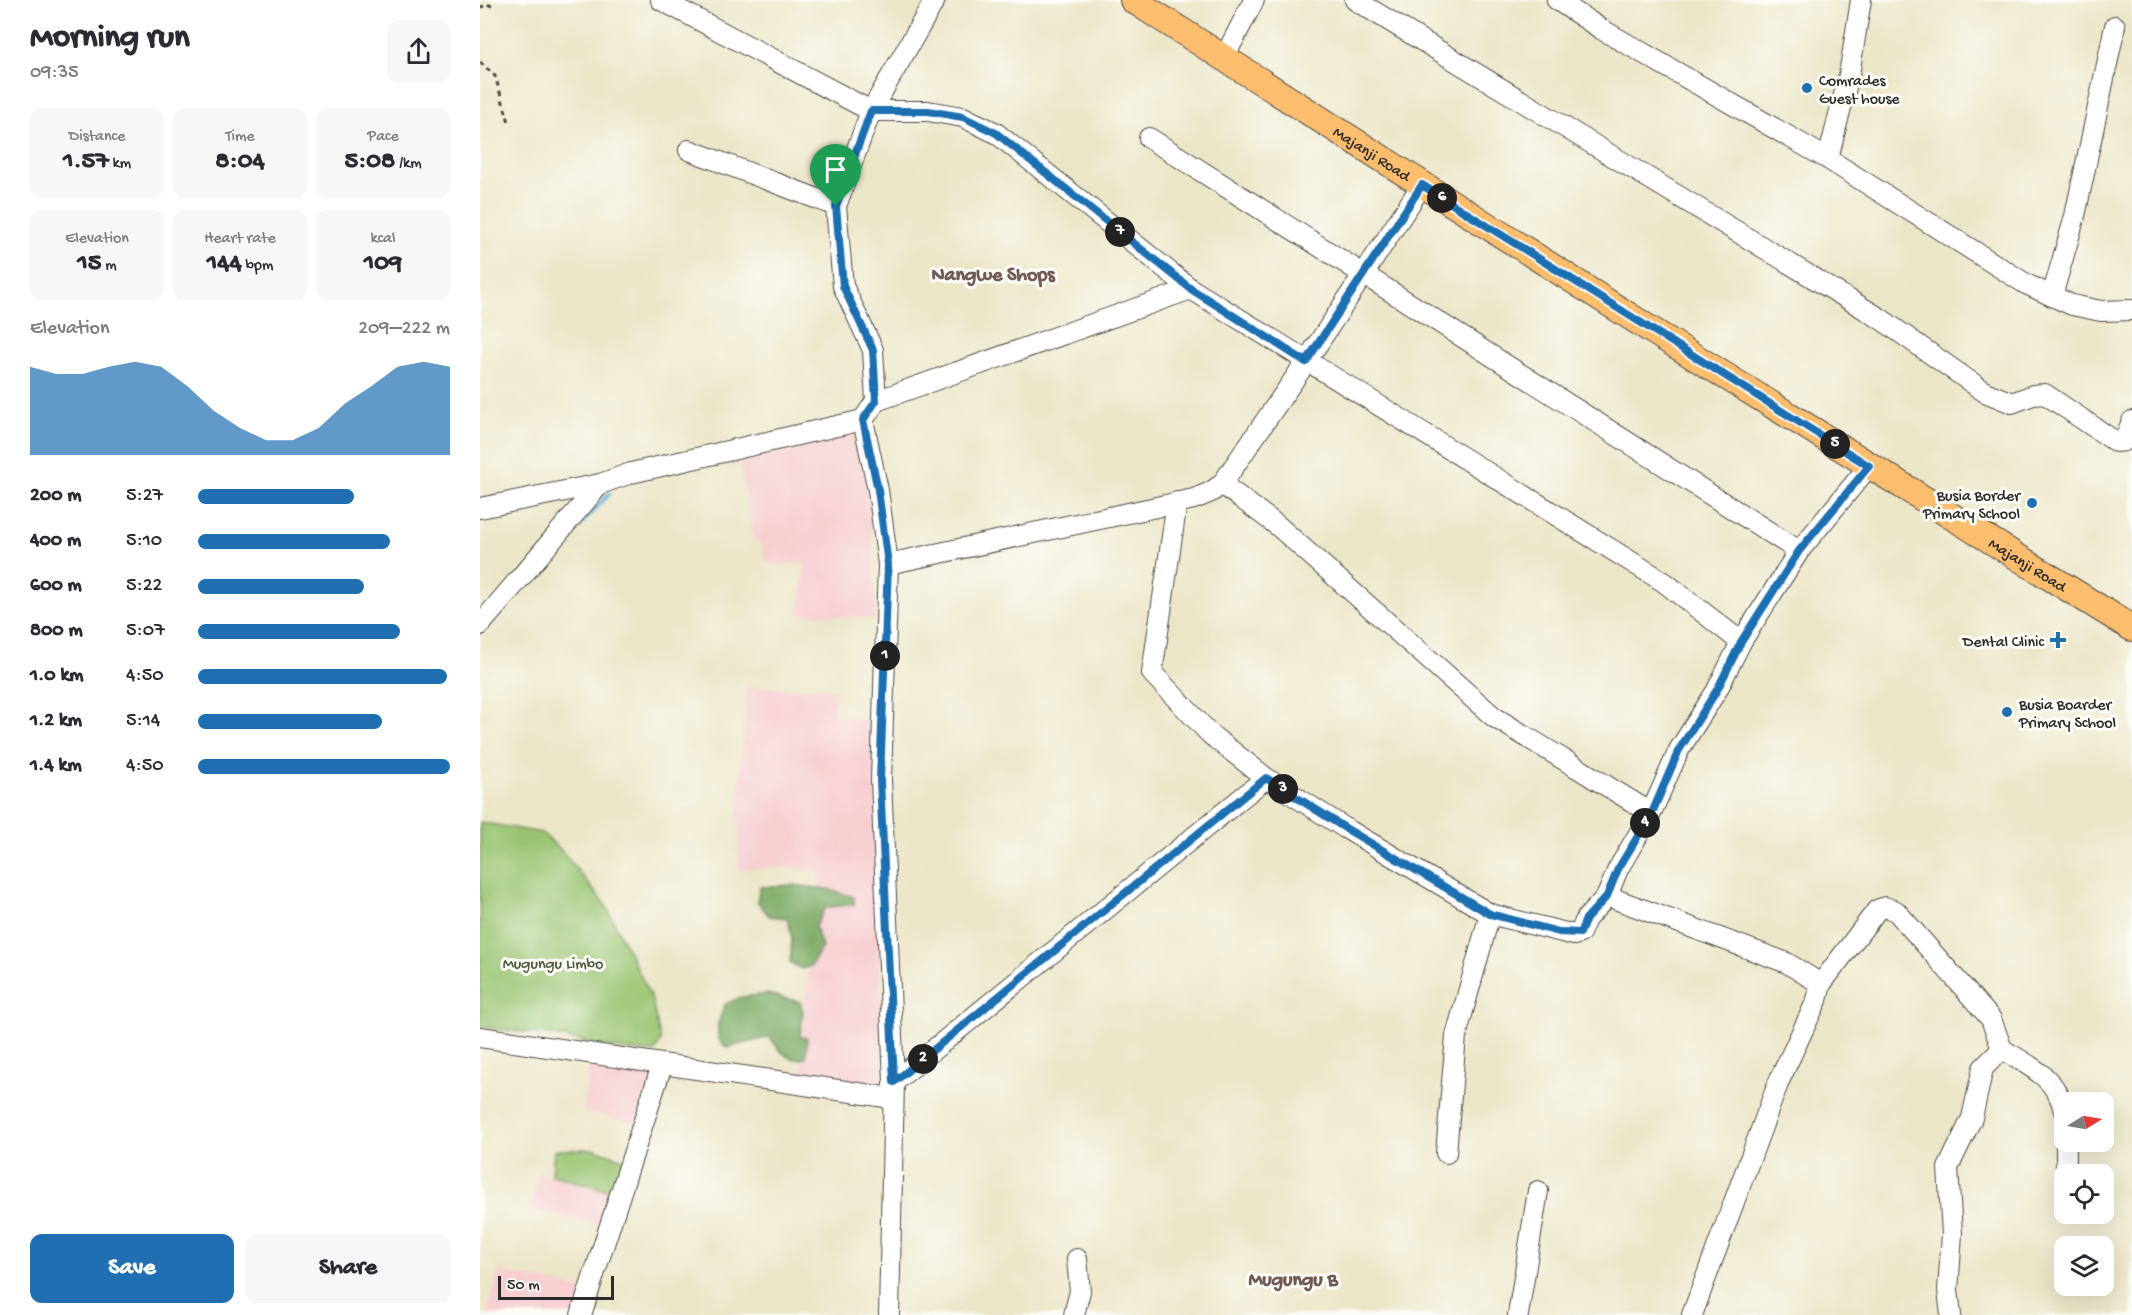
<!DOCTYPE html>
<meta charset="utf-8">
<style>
body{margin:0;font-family:"Gochi Hand",sans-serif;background:#f7f7f7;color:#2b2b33;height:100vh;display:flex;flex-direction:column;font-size:22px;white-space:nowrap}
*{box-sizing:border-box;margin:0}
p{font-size:20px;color:#7c7c81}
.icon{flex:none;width:33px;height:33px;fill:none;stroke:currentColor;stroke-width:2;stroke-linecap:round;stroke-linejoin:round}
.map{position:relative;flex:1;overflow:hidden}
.side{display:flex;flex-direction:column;background:#fff;width:480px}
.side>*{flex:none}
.needle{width:39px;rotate:79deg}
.controls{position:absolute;left:1574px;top:1092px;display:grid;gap:12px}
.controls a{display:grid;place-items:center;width:60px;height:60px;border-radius:12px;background:#fff;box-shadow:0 6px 24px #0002;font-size:30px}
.scale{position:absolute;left:18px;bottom:15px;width:116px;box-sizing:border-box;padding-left:6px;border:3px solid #2b2b2b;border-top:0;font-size:16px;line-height:21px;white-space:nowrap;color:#2b2b2b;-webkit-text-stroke:4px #fdfcf7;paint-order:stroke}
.pin{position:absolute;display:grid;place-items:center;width:51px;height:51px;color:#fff;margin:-62px -26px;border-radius:50% 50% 50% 0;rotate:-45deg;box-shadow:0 0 6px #0007}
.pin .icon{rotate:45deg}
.km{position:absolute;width:30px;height:30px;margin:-15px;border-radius:50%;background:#222;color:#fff;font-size:16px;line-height:30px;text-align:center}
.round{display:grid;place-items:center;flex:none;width:63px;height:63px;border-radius:12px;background:#f7f7f7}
.head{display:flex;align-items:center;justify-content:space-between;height:102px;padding:0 30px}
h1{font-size:33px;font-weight:800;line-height:45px}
.figures{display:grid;grid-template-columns:repeat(3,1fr);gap:9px;height:102px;padding:6px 30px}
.figures div{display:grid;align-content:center;border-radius:12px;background:#f7f7f7;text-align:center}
.figures b{font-size:26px;font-weight:800}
.figures small{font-size:16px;font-weight:400}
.figures p{font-size:16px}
.chart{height:168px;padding:12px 30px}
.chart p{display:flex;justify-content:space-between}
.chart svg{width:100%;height:108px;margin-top:6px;fill:#1f6fb2;opacity:.7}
.button{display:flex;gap:12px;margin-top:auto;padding:12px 30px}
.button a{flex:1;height:69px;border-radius:12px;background:#1f6fb2;color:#fff;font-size:24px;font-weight:800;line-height:69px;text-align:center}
.button a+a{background:#f7f7f7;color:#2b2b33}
ul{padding:0 30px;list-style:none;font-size:20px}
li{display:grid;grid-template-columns:96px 72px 1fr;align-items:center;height:45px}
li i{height:15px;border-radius:8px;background:#1f6fb2}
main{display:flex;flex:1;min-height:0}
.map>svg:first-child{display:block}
</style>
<main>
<section class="side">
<div class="head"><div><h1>Morning run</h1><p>09:35</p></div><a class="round"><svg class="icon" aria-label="share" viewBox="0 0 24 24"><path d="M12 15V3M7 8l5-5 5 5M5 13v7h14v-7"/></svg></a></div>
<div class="figures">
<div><p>Distance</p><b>1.57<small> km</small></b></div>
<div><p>Time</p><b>8:04</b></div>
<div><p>Pace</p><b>5:08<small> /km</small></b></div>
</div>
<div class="figures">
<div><p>Elevation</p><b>15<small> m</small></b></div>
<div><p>Heart rate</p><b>144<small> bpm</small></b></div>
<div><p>kcal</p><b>109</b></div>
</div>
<div class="chart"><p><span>Elevation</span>209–222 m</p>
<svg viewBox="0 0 160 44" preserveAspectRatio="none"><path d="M0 44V8L10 11L20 11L30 8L40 6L50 8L60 16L70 26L80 33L90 38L100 38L110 33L120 23L130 16L140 8L150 6L160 8V44z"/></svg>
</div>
<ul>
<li><b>200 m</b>5:27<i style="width:62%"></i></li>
<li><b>400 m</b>5:10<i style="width:76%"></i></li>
<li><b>600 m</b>5:22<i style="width:66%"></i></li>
<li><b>800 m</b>5:07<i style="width:80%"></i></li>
<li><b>1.0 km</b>4:50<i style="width:99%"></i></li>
<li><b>1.2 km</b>5:14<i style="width:73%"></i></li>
<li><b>1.4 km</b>4:50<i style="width:100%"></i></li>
</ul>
<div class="button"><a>Save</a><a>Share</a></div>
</section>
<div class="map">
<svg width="1652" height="1315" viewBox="0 0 1652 1315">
<rect width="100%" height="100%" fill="#fdfcf7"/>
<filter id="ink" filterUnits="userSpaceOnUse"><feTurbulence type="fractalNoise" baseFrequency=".0167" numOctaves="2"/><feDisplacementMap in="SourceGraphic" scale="12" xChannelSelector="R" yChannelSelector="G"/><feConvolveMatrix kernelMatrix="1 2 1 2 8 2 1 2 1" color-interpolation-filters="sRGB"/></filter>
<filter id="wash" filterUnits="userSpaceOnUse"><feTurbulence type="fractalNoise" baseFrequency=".008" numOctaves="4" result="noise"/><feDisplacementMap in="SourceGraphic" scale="24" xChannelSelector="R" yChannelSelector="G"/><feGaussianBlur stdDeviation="1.35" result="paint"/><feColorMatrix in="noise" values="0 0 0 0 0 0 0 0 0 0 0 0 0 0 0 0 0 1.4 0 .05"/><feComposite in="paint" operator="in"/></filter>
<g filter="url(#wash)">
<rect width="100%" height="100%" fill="#ece6c8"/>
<!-- built -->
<g fill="#f7cfd1">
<path d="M375,429L391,507L396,619L320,614L325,563L297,565L285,561L282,545L275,541L259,460Z"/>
<path d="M266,686L323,690L338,687L356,691L353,716L394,721L404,1076L393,1084L321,1077L325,1000L340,873L311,867L259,870L258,813Z"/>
<path d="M109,1066L161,1069L169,1072L171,1080L159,1124L104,1111Z"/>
<path d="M59,1173L135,1192L125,1226L49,1209Z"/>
<path d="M19,1271L105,1289L97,1315H18L7,1313Z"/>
</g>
<!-- green -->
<g fill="#9ac471" stroke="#62784e" stroke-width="1.5">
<path d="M0,822L62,833L83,852L126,906L171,997L181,1041L175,1052L142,1050L70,1035L0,1027Z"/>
<path d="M115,1149L146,1160L135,1192L72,1175L74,1150Z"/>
</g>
<!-- forest -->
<g fill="#7baa63" stroke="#536a47" stroke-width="1.5">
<path d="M313,885L347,889L374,897V904L345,908L335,927L342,947L331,966L322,969L310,963L312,938L307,918L289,916L277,901L280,887Z"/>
<path d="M287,994L320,1002L323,1011L320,1037L327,1038L326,1058C306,1063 301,1051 289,1037L247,1048L238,1039V1024L245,1004L262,997Z"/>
</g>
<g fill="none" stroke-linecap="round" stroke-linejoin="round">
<!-- stream -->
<path stroke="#5baed6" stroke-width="4.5" d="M85,540L129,494"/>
</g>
</g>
<g filter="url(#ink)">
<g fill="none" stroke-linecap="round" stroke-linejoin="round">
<defs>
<g id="minor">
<path d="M181,0L391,111H448L483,117L516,133L711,289L1184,582L1261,642L1237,690L1199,750L1171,813L1138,869L1127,896L1307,963L1341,984L1337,1000L1299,1081L1212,1315"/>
<path d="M875,0L1401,319L1505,392L1532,403L1553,395L1565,394L1636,442L1644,441L1652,421"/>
<path d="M1077,0L1121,29L1348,159L1546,284L1592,305L1621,311L1652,310"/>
<path d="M744,58L774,0"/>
<path d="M669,138L1319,551"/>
<path d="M209,150L356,206"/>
<path d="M1348,159L1369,75L1381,0"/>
<path d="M1572,296L1595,216L1635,26"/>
<path d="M396,401L393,350L363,286L356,206L391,111L455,0"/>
<path d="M383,420L398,490L408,564L401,780L414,1082L409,1315"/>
<path d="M742,484L798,526L1014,717L1171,813"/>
<path d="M697,502L672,673L731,735L786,778L865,828L1010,914L1094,935L1100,933L1106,919L1127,896"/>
<path d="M0,508L120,484L151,473L383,420L396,401L711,289"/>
<path d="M408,564L714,499L731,492L742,484L826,362L942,185"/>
<path d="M0,625L120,484"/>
<path d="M1261,642L1319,551L1389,466"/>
<path d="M1341,984L1397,910L1405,907L1416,911L1511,1019L1522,1049L1503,1068L1492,1118L1468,1168L1472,1234L1468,1290L1471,1315"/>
<path d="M0,1037L412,1098"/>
<path d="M1522,1049C1549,1066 1577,1077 1584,1111"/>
<path d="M414,1082L786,778"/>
<path d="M966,1153L976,1036L1010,914"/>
<path d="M1586,1174V1142"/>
<path d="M101,1315L182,1065"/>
<path d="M594,1315L600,1291L597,1259"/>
<path d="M1038,1315L1058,1191"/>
</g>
<g id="major">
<path id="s1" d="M653,0L1168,328L1652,628"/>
</g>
</defs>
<!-- minor casing -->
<use href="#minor" stroke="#484743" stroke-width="22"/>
<!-- major casing -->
<use href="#major" stroke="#484743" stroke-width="28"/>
<!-- path -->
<g stroke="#484743" stroke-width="3" stroke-dasharray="4.5 4.5" stroke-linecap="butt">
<path d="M0,8L7,4L14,7"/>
<path d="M0,62L15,76L29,122"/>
</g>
<!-- minor -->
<use href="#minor" stroke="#fff" stroke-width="20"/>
<!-- major -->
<use href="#major" stroke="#fbbd6e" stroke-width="26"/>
</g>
</g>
<g fill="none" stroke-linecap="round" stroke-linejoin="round" filter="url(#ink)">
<defs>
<path id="route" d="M391,111H448L483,117L516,133L711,289L826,362L942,185L1389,466L1319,551L1261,642L1237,690L1199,750L1172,813L1138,869L1127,896L1106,919L1100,933L1079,932L1010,914L865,828L786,778L414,1082L400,780L408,564L398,490L383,420L396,401L393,350L363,286L356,206Z"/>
</defs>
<!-- route casing -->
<use href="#route" stroke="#fff" stroke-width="12"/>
<!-- route -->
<use href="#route" stroke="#1f6fb2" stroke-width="8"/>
</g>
<!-- markers -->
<g fill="#1f6fb2" stroke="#fdfcf7" stroke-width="2">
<circle cx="1327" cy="88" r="6"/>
<circle cx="1552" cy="503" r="6"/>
<path d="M1575 631h6v6h6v6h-6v6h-6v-6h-6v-6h6z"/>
<circle cx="1527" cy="712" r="6"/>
</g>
<g text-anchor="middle" stroke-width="6" stroke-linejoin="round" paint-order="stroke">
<!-- poi labels -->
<g font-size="16" fill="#2b2b2b" stroke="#fdfcf7" text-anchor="start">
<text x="1339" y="85">Comrades<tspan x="1339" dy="18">Guest house</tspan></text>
<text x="1540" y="500" text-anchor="end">Busia Border<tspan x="1540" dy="18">Primary School</tspan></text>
<text x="1564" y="646" text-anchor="end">Dental Clinic</text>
<text x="1539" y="709">Busia Boarder<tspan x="1539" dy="18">Primary School</tspan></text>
</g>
<!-- street labels -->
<g font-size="16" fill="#2b2b2b" stroke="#fdfcf7">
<text dy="6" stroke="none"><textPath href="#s1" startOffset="284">Majanji Road</textPath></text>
<text dy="6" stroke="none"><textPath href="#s1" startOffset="1058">Majanji Road</textPath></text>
</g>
<!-- park labels -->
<g font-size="16" fill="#4c5940" stroke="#fdfcf7">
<text x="73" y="968">Mugungu Limbo</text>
</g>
<!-- quarter labels -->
<g font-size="20" font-weight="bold" fill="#715a56" stroke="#fdfcf7">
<text x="513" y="280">Nangwe Shops</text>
<text x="813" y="1285">Mugungu B</text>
</g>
</g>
</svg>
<div class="controls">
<a><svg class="needle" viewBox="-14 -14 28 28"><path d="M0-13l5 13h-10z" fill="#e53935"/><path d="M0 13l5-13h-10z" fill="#7c7c81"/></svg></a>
<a><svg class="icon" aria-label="locate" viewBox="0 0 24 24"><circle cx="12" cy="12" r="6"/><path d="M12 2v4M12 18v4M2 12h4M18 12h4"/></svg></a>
<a><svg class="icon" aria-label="layers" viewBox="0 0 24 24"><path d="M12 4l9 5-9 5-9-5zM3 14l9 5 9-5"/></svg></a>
</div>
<div class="scale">50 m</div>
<div class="pin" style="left:356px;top:206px;background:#1e9e55"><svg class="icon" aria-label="arrive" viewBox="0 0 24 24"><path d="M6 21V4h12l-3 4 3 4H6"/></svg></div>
<b class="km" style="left:405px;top:656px">1</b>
<b class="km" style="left:443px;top:1059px">2</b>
<b class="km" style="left:803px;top:789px">3</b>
<b class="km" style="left:1165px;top:823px">4</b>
<b class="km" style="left:1355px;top:444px">5</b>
<b class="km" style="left:962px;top:198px">6</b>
<b class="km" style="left:640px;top:232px">7</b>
</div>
</main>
